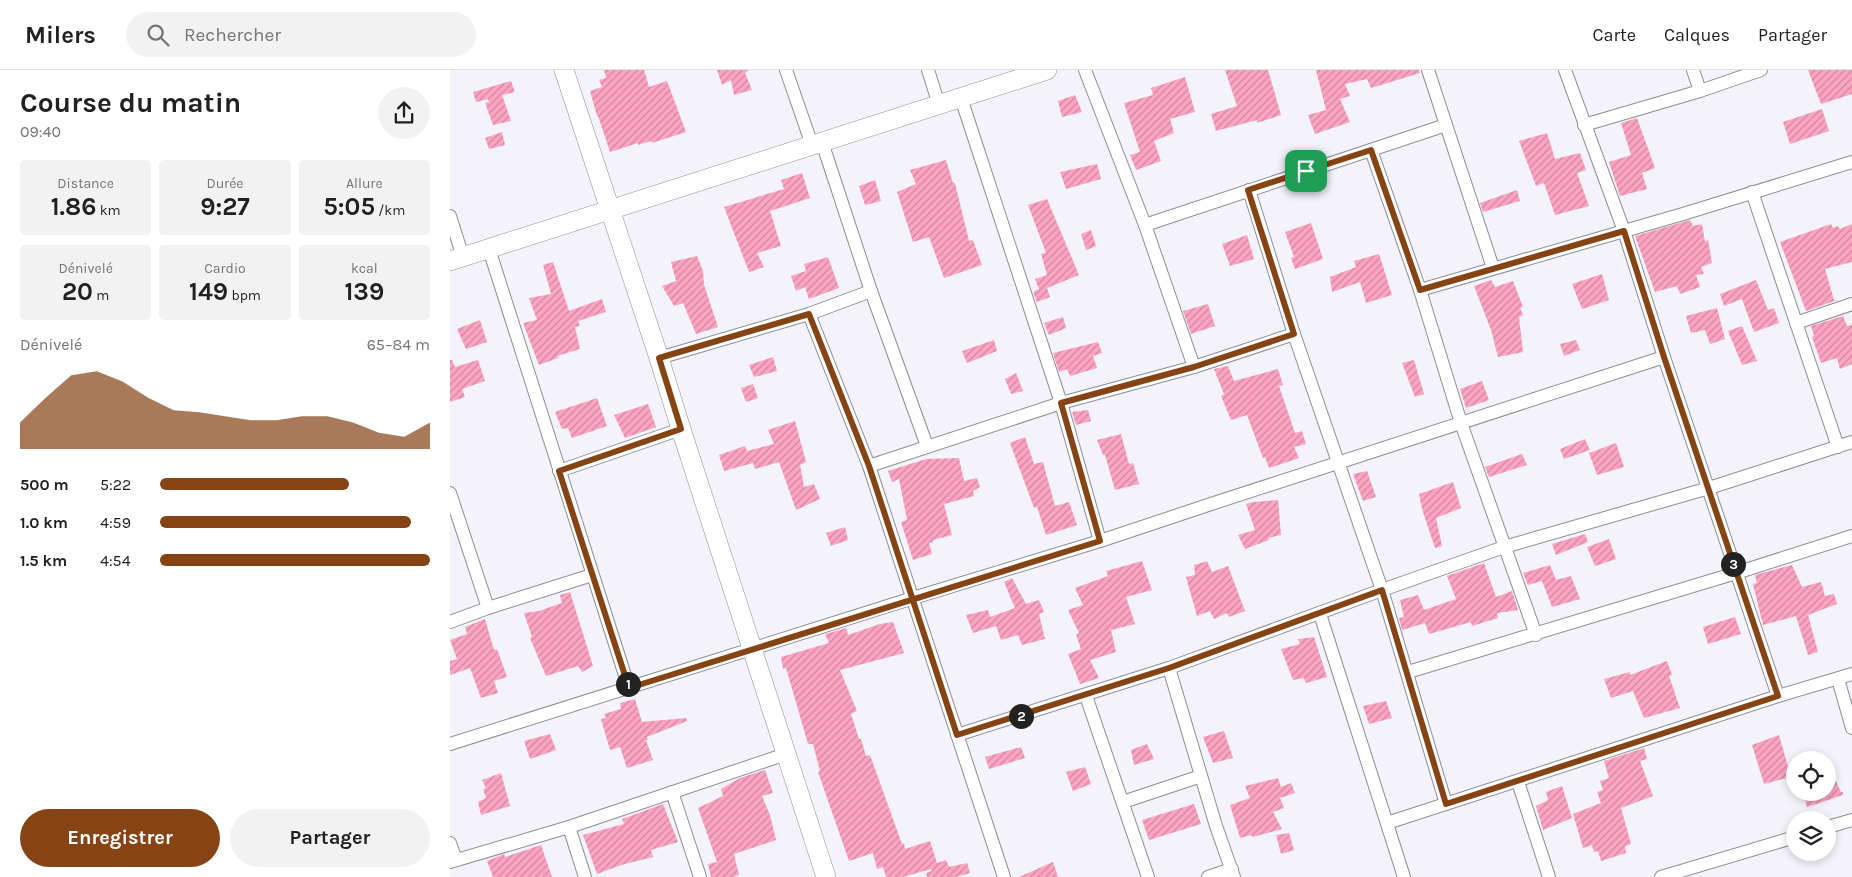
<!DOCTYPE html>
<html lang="fr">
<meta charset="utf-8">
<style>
body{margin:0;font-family:Karla,sans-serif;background:#f2f2f2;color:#202124;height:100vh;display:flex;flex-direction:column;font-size:19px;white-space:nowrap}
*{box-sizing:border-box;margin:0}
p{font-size:16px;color:#757577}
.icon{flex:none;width:28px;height:28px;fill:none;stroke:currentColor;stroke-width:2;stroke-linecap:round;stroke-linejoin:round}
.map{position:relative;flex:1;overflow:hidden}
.side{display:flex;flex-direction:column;background:#fff;width:450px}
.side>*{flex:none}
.buttons{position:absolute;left:1336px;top:681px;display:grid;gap:10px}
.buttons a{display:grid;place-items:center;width:50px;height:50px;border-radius:50%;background:#fff;box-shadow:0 2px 8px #0003;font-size:25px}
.pin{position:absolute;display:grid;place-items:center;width:42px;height:42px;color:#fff;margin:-21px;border-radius:10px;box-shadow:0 2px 8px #0006}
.km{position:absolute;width:25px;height:25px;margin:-12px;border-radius:50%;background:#222;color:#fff;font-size:14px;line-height:25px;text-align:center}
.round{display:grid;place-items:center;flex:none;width:52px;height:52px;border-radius:26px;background:#f2f2f2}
.summary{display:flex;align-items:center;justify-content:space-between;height:85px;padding:0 20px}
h1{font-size:28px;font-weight:700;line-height:38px}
.figures{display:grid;grid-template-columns:repeat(3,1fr);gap:8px;height:85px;padding:5px 20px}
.figures div{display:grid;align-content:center;border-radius:5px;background:#f2f2f2;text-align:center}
.figures b{font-size:25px;font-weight:700}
.figures small{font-size:14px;font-weight:400}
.figures p{font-size:14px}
.chart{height:140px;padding:10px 20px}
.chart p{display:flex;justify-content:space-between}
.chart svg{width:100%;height:90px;margin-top:5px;fill:#864314;opacity:.7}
.action{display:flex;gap:10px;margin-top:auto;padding:10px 20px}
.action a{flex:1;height:58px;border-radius:30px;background:#864314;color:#fff;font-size:20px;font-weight:700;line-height:58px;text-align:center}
.action a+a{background:#f2f2f2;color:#202124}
ul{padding:0 20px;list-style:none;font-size:16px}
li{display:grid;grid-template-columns:80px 60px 1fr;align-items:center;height:38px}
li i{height:12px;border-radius:6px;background:#864314}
header{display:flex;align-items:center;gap:30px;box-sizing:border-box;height:70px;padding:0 25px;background:#fff;border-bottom:1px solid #e0e0e0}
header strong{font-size:24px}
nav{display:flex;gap:28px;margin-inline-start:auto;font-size:18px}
.search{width:350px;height:45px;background:#f2f2f2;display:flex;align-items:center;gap:12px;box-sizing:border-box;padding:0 18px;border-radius:28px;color:#757577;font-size:19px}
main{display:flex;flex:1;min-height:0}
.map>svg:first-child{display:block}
</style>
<header>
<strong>Milers</strong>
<div class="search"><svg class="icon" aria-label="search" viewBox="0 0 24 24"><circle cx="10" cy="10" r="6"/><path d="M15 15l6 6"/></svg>Rechercher</div>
<nav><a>Carte</a><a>Calques</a><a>Partager</a></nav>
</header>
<main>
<section class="side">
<div class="summary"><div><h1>Course du matin</h1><p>09:40</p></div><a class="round"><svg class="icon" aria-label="share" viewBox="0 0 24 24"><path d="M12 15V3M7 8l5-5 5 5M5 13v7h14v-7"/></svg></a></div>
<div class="figures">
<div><p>Distance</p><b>1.86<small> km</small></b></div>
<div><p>Durée</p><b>9:27</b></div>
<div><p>Allure</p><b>5:05<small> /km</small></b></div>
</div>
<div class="figures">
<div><p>Dénivelé</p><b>20<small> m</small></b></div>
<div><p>Cardio</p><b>149<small> bpm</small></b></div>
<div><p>kcal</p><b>139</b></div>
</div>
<div class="chart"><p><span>Dénivelé</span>65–84 m</p>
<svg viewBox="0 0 160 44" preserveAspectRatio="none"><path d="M0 44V31L10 19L20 8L30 6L40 11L50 19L60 25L70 26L80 28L90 30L100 30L110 28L120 28L130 31L140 36L150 38L160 31V44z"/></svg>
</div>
<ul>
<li><b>500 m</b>5:22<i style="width:70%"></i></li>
<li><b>1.0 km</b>4:59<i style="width:93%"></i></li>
<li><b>1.5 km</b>4:54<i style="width:100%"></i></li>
</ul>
<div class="action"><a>Enregistrer</a><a>Partager</a></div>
</section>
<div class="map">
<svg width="1402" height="807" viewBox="0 0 1402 807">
<defs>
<pattern id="building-hatch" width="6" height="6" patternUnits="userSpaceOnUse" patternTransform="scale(1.25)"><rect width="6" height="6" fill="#fea4c3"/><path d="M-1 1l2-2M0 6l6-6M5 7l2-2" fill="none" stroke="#ce869f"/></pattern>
</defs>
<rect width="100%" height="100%" fill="#f4f3fb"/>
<!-- building -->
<g fill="url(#building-hatch)">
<path d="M154,0H194L199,17L217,11L236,62L202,73L201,71L188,75V73L160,82L148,46H147L140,21L152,17L149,10L156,8Z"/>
<path d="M267,0H299L295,3L302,20L284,25L281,10L272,15Z"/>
<path d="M775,0H818L831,45L807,53V50L766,61L761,44L787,36Z"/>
<path d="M866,0H969L970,3L921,18L917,9L895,14L900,26L890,29L900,52L865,64L858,45L876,40Z"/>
<path d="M1358,0H1402V24L1371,34Z"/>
<path d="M735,7L745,42L720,49L724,63L704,71L711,91L686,100L680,85L690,82L674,33L703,25L701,18Z"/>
<path d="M61,11L65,22L52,25L61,51L43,55L35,33L39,32L38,29L26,32L23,22Z"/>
<path d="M625,25L632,42L612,47L608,31Z"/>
<path d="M1372,39L1379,61L1340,74L1333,52Z"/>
<path d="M1187,48L1205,98L1192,103L1197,119L1170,126L1159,92L1181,85L1171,53Z"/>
<path d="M52,62L55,75L39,79L35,68Z"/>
<path d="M1097,63L1105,89L1130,83L1136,100L1127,103L1139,136L1105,145L1094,113L1086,116L1069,71Z"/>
<path d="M496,90L503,113H505L519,171L523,170L532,195L494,208L479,167L463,172L447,122L466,114L460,100Z"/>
<path d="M647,94L651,109L616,119L610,102Z"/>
<path d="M352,103L360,128L320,141L331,176L307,183L314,197L299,202L274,137L334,119L331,110Z"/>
<path d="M425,110L431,131L415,135L409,116Z"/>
<path d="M1067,120L1070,131L1033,142L1030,133Z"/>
<path d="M597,129L629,205L597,218L600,227L587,232L583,222L589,219L585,209L597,205L591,184L596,183L578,135Z"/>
<path d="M1240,150L1243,156L1252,154L1255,172L1258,170L1262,193L1251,197L1254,204L1246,205L1250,217L1230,224L1227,216L1205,222L1185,166Z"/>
<path d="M861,153L873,189L845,199L841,188L844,187L835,162Z"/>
<path d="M1381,154L1383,158L1388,156L1390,159L1402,154V192L1375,199L1384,230H1387L1356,241L1330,172Z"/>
<path d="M641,160L646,176L636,180L631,164Z"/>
<path d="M797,165L804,189L780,196L772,174Z"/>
<path d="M929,184L942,225L916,233L910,212L882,222L880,207L906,197L904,191Z"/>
<path d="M247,186L253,201L254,215L268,257L246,264L233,233L224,236L212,216L226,211L221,192Z"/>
<path d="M378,187L389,218L359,229L355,217L346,221L341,206L356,201L354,194Z"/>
<path d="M103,192L119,241L152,229L156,242L128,251L130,256L125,257L130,279L107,286L108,288L89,295L73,253L87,250L79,228L101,224L93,195Z"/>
<path d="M1152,204L1159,230L1132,239L1122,214Z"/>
<path d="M1041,210L1045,217L1063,211L1073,237L1070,238L1073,245L1069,247L1073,282L1048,287L1041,260L1024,216Z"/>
<path d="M1306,210L1318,240L1324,238L1329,253L1304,262L1292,229L1274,236L1270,224Z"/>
<path d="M758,234L765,256L741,264L733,241Z"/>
<path d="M1267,238L1275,269L1260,274L1255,260L1241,263L1236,246Z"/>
<path d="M1393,246L1397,256L1402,255V294L1390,299L1387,288L1371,293L1362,267L1364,266L1361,256Z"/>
<path d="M613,247L616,258L599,265L594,253Z"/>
<path d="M30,250L37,272L16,279L7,259Z"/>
<path d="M1292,256L1307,291L1292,295L1278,261Z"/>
<path d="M544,270L547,281L517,293L512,281Z"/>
<path d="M1126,270L1130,280L1114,286L1110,274Z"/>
<path d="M648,272L652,283L643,286L647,298L620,306L617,299L609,302L603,283Z"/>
<path d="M323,287L327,301L304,307L299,295Z"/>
<path d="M0,290H2L5,297L28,290L35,311L12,319L15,327L0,332Z"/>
<path d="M964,290L974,324L965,327L952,293Z"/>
<path d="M778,296L784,311L828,299L833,315L829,316L845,363L852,361L856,374L844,377L849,388L819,398L815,387L813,388L797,345L781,350L771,326L774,324L764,299Z"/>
<path d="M566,303L573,321L561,324L555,309Z"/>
<path d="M1032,311L1039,330L1016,338L1010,319Z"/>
<path d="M303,314L308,328L296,332L291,318Z"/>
<path d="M147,328L157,356L122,368L118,358L112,359L105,342Z"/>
<path d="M198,334L206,357L175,368L164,345Z"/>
<path d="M638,340L641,351L626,355L622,342Z"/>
<path d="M345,351L356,392L350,395L354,417L364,414L370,429L346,440L329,392L305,399L303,393L274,401L269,385L295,376L297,381L324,374L318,360Z"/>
<path d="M671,364L679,394L683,393L689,414L665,420L655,385H653L647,370Z"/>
<path d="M575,367L584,394L593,392L605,436L619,432L627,455L596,465L587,437L584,438L560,373Z"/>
<path d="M1135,369L1140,380L1114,389L1110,379Z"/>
<path d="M1166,373L1174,397L1147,405L1139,383Z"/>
<path d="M1072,384L1077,395L1039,407L1035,397Z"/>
<path d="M509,388L514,411L527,408L530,417L523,421L524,426L494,434L502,465L483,470V472L479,473L482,484L463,490L451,452L457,450L449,409L442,412L438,401L476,389Z"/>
<path d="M917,401L926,427L913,431L903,404Z"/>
<path d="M1003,412L1011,438L986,448L992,476L985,478L972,439L969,424Z"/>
<path d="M828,430L831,465L818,468L819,470L795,479L788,465L805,460L796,434L803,432Z"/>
<path d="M395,457L398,470L381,476L376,463Z"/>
<path d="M1135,464L1138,472L1106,485L1102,474Z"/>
<path d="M1159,469L1166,489L1145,496L1137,477Z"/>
<path d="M692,491L702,520L676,527L685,554L661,560L666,582L640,590L649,608L630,614L618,584L631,579L626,565L629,563L618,540L633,535L625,518L658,506L656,501Z"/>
<path d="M757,491L762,502L778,496L795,541L779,547L777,543L764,549L760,541L747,546L736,507L745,505L744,495Z"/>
<path d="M1034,493L1046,527L1062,521L1068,540L1047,543L1048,548L1022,556L1021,552L979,564L975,553L952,560L949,548L954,547L950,530L968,525L974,540L1006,529L997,506Z"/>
<path d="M1100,495L1106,510L1121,506L1130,529L1102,537L1092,511L1078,515L1073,503Z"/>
<path d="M1342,495L1352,517L1371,512L1375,526L1384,524L1387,534L1358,545L1368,582L1358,585L1346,546L1313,555L1303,514L1307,513L1305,505Z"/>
<path d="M562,508L576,534L589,530L594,542L589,544L595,569L572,575L568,565L551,570L546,556L523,563L516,545L538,540L540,547L565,538L554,512Z"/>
<path d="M120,522L143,596L132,602L128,596L96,606L80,568L82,567L74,543L89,541L112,533L110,525Z"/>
<path d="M1285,547L1291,564L1258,574L1253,557Z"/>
<path d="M35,549L44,580L47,579L57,607L44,611L48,623L31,628L20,598L0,605V591L7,589L0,570L17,564L15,557Z"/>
<path d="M443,552L454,583L390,600L407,641L401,644L409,669H411L416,686L420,685L452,774L454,773L455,779L480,771L487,793L496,790L499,797L517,793L520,803L506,807H477L476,803L482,801L481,799L453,807H436L433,797L427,799L423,783L399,791L368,702L370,701L363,674H358L336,598L333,599L331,587L379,573L375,564L396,558L398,565L430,554Z"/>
<path d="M864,567L877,607L856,613L854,608L843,610L831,579L850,574L848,569Z"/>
<path d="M1217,591L1222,605L1219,606L1230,638L1194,648L1183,621L1161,628L1154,609L1180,602V605Z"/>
<path d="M185,629L192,652L236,648L237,651L197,667L198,670H196L203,690L177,698L170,677L160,680L151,649L156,648L154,644L171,639L170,633Z"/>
<path d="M936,631L942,648L919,654L913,636Z"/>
<path d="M774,661L783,688L763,693L753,667Z"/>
<path d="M100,664L106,680L80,689L74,671Z"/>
<path d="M1329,665L1341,707L1314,714L1302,675Z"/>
<path d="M697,674L704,689L684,695L681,680Z"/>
<path d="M571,677L575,688L539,699L535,687Z"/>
<path d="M1194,678L1197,689L1190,691L1203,726L1171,738L1181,774L1175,776L1176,783L1151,791L1148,781L1144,782L1142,775L1133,778L1123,744L1151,733L1147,722L1153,720L1150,711L1159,708L1154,691Z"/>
<path d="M1378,694L1391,722H1393V725L1357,737L1353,724L1359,722H1378Z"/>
<path d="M635,697L641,714L623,721L616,702Z"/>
<path d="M315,700L323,723L312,726L320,745L326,770L284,784L289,805L283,807H261L258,794L267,792L248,738L273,726L271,719L290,708Z"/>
<path d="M51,703L60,736L31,745L28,732L36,728L33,719L36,718L32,710Z"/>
<path d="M828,708L831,717L841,713L845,723L830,728L834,738L823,742L832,759L803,767L801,765L790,768L780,735L800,728L795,716Z"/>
<path d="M1112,716L1122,748L1093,760L1086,736L1098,730L1096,722Z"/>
<path d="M213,734L228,772L201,780L203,787L171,795L147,804L133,765L174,754L172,749Z"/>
<path d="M744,734L751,754L699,770L692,750Z"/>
<path d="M839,763L844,780L831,784L826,765Z"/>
<path d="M91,775L102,807H43L37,791L54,784L55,787Z"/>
<path d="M603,792L608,807H569Z"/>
</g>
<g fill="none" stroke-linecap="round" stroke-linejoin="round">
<defs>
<g id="street">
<path d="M336,0L362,75"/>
<path d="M478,0L489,35"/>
<path d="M635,0L695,155L744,297"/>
<path d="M978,0L1043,198"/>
<path d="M1115,0L1174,161L1214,287L1328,626"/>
<path d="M1243,0L1250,21"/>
<path d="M511,28L611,333L650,471"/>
<path d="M1134,55L1250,21L1311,0"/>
<path d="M372,72L421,221L477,376"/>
<path d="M921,80L970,220L1011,353L1086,565"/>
<path d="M799,120L844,264L932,520L996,734"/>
<path d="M1302,122L1388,377"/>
<path d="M0,146L13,187"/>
<path d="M695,155L996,55"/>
<path d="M39,179L179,618"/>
<path d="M970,220L1233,144L1402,92"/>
<path d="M359,244L419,396L554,807"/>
<path d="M1346,253L1402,234"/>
<path d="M209,288L359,244L421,221"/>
<path d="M419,396L611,333L744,297L844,264"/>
<path d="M109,401L231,359"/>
<path d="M0,423L38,538"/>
<path d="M870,544L954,807"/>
<path d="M0,552L38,538L142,505"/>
<path d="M719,598L766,756L784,807"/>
<path d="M958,602L1286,503L1402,466"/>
<path d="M1388,609L1402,658"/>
<path d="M636,626L698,807"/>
<path d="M507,665L719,598L932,520L1054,477L1259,418L1402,372"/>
<path d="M0,674L463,528L650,471L761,434L1214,287"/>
<path d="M1068,712L1099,807"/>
<path d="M222,722L250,807"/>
<path d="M673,732L751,706"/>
<path d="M937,753L1328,626L1402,604"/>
<path d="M119,757L135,807"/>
<path d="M1378,757L1402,750"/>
<path d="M0,773L6,790"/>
<path d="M0,792L119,757L336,684"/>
<path d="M758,807L782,799"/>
<path d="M1211,807L1345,767"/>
</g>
<g id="secondary">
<path d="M114,0L209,288L231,359L376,807"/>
<path d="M0,191L597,0"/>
</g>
</defs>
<!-- street casing -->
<use href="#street" stroke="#8e8d95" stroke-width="14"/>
<!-- secondary casing -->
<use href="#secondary" stroke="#8e8d95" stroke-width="20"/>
<!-- street -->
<use href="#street" stroke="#fff" stroke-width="12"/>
<!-- secondary -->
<use href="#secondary" stroke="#fff" stroke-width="19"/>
</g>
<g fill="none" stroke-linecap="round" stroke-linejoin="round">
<defs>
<path id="route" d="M856,101L798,120L844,264L744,297L611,333L650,471L179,618L109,401L231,359L209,288L359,244L419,396L507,665L719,598L932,520L996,734L1328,626L1214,287L1174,161L970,220L921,80L856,101"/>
</defs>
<!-- route casing -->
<use href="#route" stroke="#fff" stroke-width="10"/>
<!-- route -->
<use href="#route" stroke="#864314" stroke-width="6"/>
</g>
</svg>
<div class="buttons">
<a><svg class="icon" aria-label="locate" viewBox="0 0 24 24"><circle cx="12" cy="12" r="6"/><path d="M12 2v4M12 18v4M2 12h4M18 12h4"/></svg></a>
<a><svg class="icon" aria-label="layers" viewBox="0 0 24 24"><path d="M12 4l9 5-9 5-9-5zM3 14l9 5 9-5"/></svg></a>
</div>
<div class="pin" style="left:856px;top:101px;background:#1e9e55"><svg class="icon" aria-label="arrive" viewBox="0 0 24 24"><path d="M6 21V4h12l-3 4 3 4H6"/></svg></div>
<b class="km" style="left:178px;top:614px">1</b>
<b class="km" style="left:571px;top:646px">2</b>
<b class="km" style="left:1283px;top:494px">3</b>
</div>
</main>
